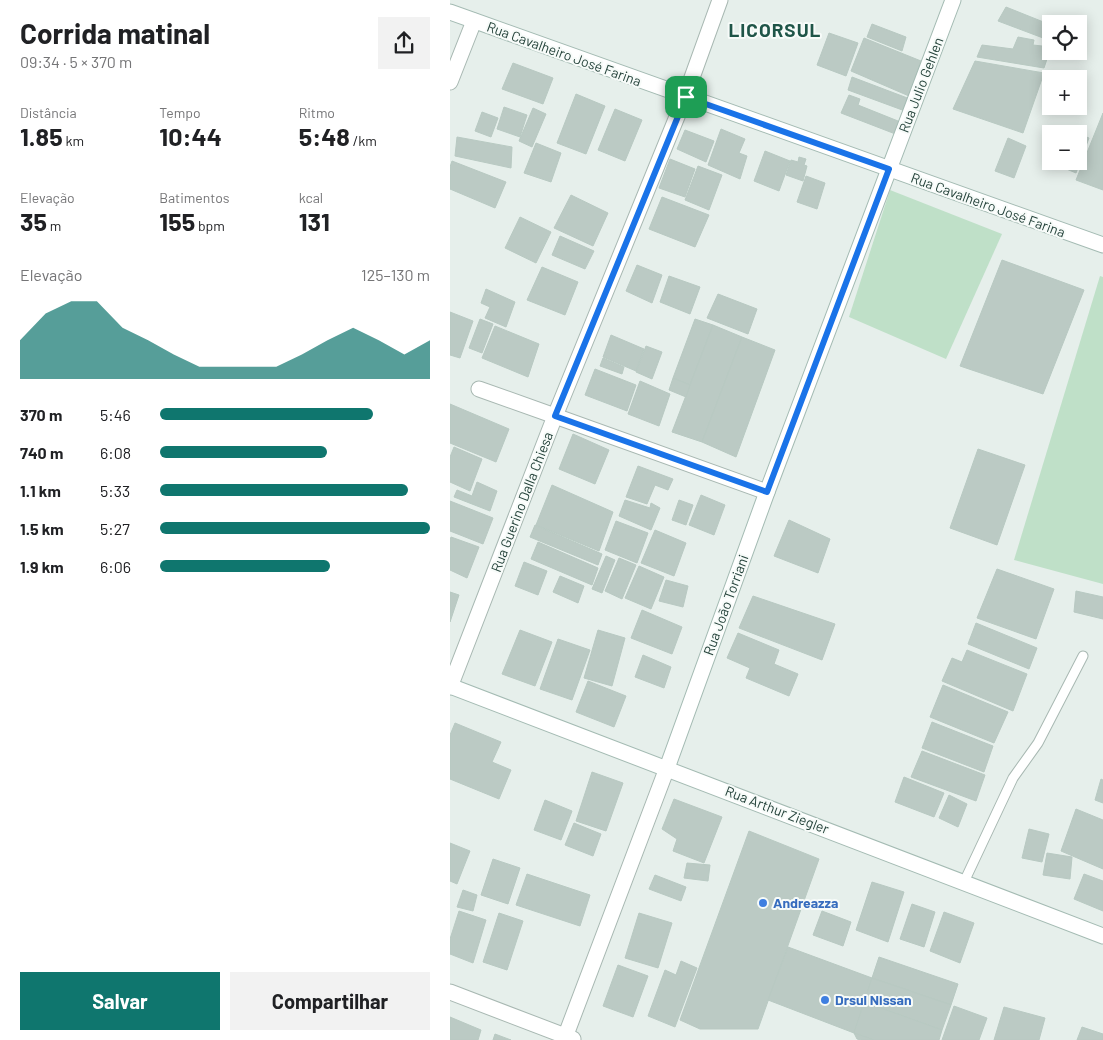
<!DOCTYPE html>
<html lang="pt">
<meta charset="utf-8">
<style>
body{margin:0;font-family:Barlow,sans-serif;background:#f2f2f2;color:#202124;height:100vh;display:flex;flex-direction:column;font-size:19px;white-space:nowrap}
*{box-sizing:border-box;margin:0}
p{font-size:16px;color:#757577}
.icon{flex:none;width:28px;height:28px;fill:none;stroke:currentColor;stroke-width:2;stroke-linecap:round;stroke-linejoin:round}
.map{position:relative;flex:1;overflow:hidden}
.panel{display:flex;flex-direction:column;background:#fff;width:450px}
.panel>*{flex:none}
.buttons{position:absolute;left:592px;top:15px;display:grid;gap:10px}
.buttons a{display:grid;place-items:center;width:45px;height:45px;border-radius:0px;background:#fff;box-shadow:0 2px 12px #0003;font-size:25px}
.pin{position:absolute;display:grid;place-items:center;width:42px;height:42px;color:#fff;margin:-21px;border-radius:10px;box-shadow:0 2px 8px #0006}
.round{display:grid;place-items:center;flex:none;width:52px;height:52px;border-radius:0px;background:#f2f2f2}
.head{display:flex;align-items:center;justify-content:space-between;height:85px;padding:0 20px}
h1{font-size:28px;font-weight:700;line-height:38px}
.figures{display:grid;grid-template-columns:repeat(3,1fr);gap:8px;height:85px;padding:5px 20px}
.figures div{display:grid;align-content:center}
.figures b{font-size:25px;font-weight:700}
.figures small{font-size:14px;font-weight:400}
.figures p{font-size:14px}
.chart{height:140px;padding:10px 20px}
.chart p{display:flex;justify-content:space-between}
.chart svg{width:100%;height:90px;margin-top:5px;fill:#0f766e;opacity:.7}
.action{display:flex;gap:10px;margin-top:auto;padding:10px 20px}
.action a{flex:1;height:58px;border-radius:0px;background:#0f766e;color:#fff;font-size:20px;font-weight:700;line-height:58px;text-align:center}
.action a+a{background:#f2f2f2;color:#202124}
ul{padding:0 20px;list-style:none;font-size:16px}
li{display:grid;grid-template-columns:80px 60px 1fr;align-items:center;height:38px}
li i{height:12px;border-radius:6px;background:#0f766e}
main{display:flex;flex:1;min-height:0}
.map>svg:first-child{display:block}
</style>
<main>
<section class="panel">
<div class="head"><div><h1>Corrida matinal</h1><p>09:34 · 5 × 370 m</p></div><a class="round"><svg class="icon" aria-label="share" viewBox="0 0 24 24"><path d="M12 15V3M7 8l5-5 5 5M5 13v7h14v-7"/></svg></a></div>
<div class="figures">
<div><p>Distância</p><b>1.85<small> km</small></b></div>
<div><p>Tempo</p><b>10:44</b></div>
<div><p>Ritmo</p><b>5:48<small> /km</small></b></div>
</div>
<div class="figures">
<div><p>Elevação</p><b>35<small> m</small></b></div>
<div><p>Batimentos</p><b>155<small> bpm</small></b></div>
<div><p>kcal</p><b>131</b></div>
</div>
<div class="chart"><p><span>Elevação</span>125–130 m</p>
<svg viewBox="0 0 160 44" preserveAspectRatio="none"><path d="M0 44V25L10 12L20 6L30 6L40 19L50 25L60 32L70 38L80 38L90 38L100 38L110 32L120 25L130 19L140 25L150 32L160 25V44z"/></svg>
</div>
<ul>
<li><b>370 m</b>5:46<i style="width:79%"></i></li>
<li><b>740 m</b>6:08<i style="width:62%"></i></li>
<li><b>1.1 km</b>5:33<i style="width:92%"></i></li>
<li><b>1.5 km</b>5:27<i style="width:100%"></i></li>
<li><b>1.9 km</b>6:06<i style="width:63%"></i></li>
</ul>
<div class="action"><a>Salvar</a><a>Compartilhar</a></div>
</section>
<div class="map">
<svg width="653" height="1040" viewBox="0 0 653 1040">
<rect width="100%" height="100%" fill="#e6efeb"/>
<!-- green -->
<g fill="#bfe0c8">
<path d="M440,190L552,234L496,359L399,317Z"/>
<path d="M650,276L653,277V584L564,560Z"/>
</g>
<!-- building -->
<g fill="#bbcac4" stroke="#b8c9c2">
<path d="M556,7L601,25V41L548,21Z"/>
<path d="M422,24L456,37L452,51L417,37Z"/>
<path d="M379,33L408,43L396,76L367,65Z"/>
<path d="M568,37L584,40L583,45L601,47L594,68L527,57L532,45L563,49Z"/>
<path d="M414,38L471,61L459,96L401,71Z"/>
<path d="M525,61L594,73L573,133L503,109Z"/>
<path d="M63,63L103,78L93,104L52,89Z"/>
<path d="M402,77L460,99L455,111L398,90Z"/>
<path d="M126,94L155,106L136,154L107,143Z"/>
<path d="M399,95L410,99L408,105L453,123L448,135L391,113Z"/>
<path d="M54,107L77,115L70,137L47,129Z"/>
<path d="M83,108L96,114L82,147L69,141Z"/>
<path d="M165,109L192,120L175,161L148,150Z"/>
<path d="M32,112L48,118L41,137L25,131Z"/>
<path d="M653,113V190L626,180Z"/>
<path d="M271,129L295,139L289,153L297,156L290,179L258,165Z"/>
<path d="M235,130L264,141L256,162L227,149Z"/>
<path d="M629,134L639,138L626,173L602,163V161H629Z"/>
<path d="M7,137L62,147L61,168L5,156Z"/>
<path d="M558,138L576,146L564,178L545,171Z"/>
<path d="M86,143L111,153L101,182L74,173Z"/>
<path d="M315,151L340,161L329,191L304,181Z"/>
<path d="M349,157L356,159L354,165L357,166L353,181L336,175L341,160L348,162Z"/>
<path d="M220,159L245,169L235,197L209,188Z"/>
<path d="M2,161L56,182L45,208L0,189V167Z"/>
<path d="M248,166L272,175L259,210L235,200Z"/>
<path d="M356,176L375,183L367,209L347,202Z"/>
<path d="M121,195L158,213L143,246L104,228Z"/>
<path d="M212,197L259,215L245,247L199,229Z"/>
<path d="M70,217L101,232L86,263L55,248Z"/>
<path d="M110,236L144,251L135,269L102,255Z"/>
<path d="M552,260L634,290L593,394L510,366Z"/>
<path d="M187,265L212,275L202,303L176,291Z"/>
<path d="M92,267L128,282L115,315L77,300Z"/>
<path d="M219,276L250,287L240,314L210,302Z"/>
<path d="M36,289L65,302L56,327L35,318L40,307L31,303Z"/>
<path d="M268,294L307,309L298,334L257,318Z"/>
<path d="M0,312L23,321L10,358L0,355Z"/>
<path d="M30,319L43,324L32,353L19,348Z"/>
<path d="M245,319L263,325L240,385L223,378Z"/>
<path d="M263,325L292,337L252,442L222,432Z"/>
<path d="M45,326L89,344L78,377L32,358Z"/>
<path d="M161,335L194,349L186,371L153,357Z"/>
<path d="M292,337L325,350L286,457L252,442Z"/>
<path d="M196,346L212,352L202,379L186,372Z"/>
<path d="M153,358L174,367L172,374L150,366Z"/>
<path d="M145,369L186,385L177,411L135,395Z"/>
<path d="M223,378L240,385L236,397L219,390Z"/>
<path d="M190,381L220,394L209,426L178,414Z"/>
<path d="M0,404L59,429L46,462L0,443Z"/>
<path d="M123,434L159,450L145,484L109,469Z"/>
<path d="M4,447L32,459L20,491L0,482V457Z"/>
<path d="M528,449L575,465L547,545L500,528Z"/>
<path d="M188,466L223,479L218,490L205,485L197,504L176,497Z"/>
<path d="M27,482L47,491L40,511L4,497L7,490L22,496Z"/>
<path d="M102,485L163,512L149,551L86,525Z"/>
<path d="M251,495L275,505L264,535L239,525Z"/>
<path d="M175,500L200,508L201,503L210,508L201,530L169,516Z"/>
<path d="M229,500L243,505L236,525L222,520Z"/>
<path d="M0,501L43,518L33,544L0,531Z"/>
<path d="M339,520L380,539L368,573L324,556Z"/>
<path d="M166,521L198,533L187,563L155,550Z"/>
<path d="M85,525L152,554L148,565L80,537Z"/>
<path d="M205,530L236,543L224,576L191,563Z"/>
<path d="M1,537L29,547L17,578L0,570V540Z"/>
<path d="M88,542L148,568L142,585L81,559Z"/>
<path d="M156,556L165,560L152,593L142,589Z"/>
<path d="M169,558L186,565L172,599L155,591Z"/>
<path d="M74,562L97,571L88,595L65,586Z"/>
<path d="M189,566L214,577L201,609L175,598Z"/>
<path d="M547,569L604,589L586,639L527,618Z"/>
<path d="M110,576L134,586L128,603L103,592Z"/>
<path d="M216,580L238,586L233,607L209,601Z"/>
<path d="M626,591L653,597V619L624,612Z"/>
<path d="M0,592L9,595L0,622Z"/>
<path d="M303,596L385,624L372,660L289,628Z"/>
<path d="M192,610L232,627L222,654L181,638Z"/>
<path d="M526,623L587,648L579,669L518,644Z"/>
<path d="M70,630L102,642L85,686L52,674Z"/>
<path d="M148,630L175,638L162,686L134,678Z"/>
<path d="M288,633L329,650L324,664L348,674L339,696L296,678L300,668L277,658Z"/>
<path d="M108,639L140,650L122,700L90,689Z"/>
<path d="M517,650L577,674L563,711L492,681L502,658L512,662Z"/>
<path d="M193,655L221,667L214,688L185,677Z"/>
<path d="M138,681L176,696L164,727L126,712Z"/>
<path d="M493,685L558,712L544,743L480,717Z"/>
<path d="M482,722L543,746L534,772L472,748Z"/>
<path d="M5,723L51,742L42,762L61,770L49,799L0,779V735Z"/>
<path d="M472,751L535,775L526,801L461,777Z"/>
<path d="M142,772L173,783L156,831L126,821Z"/>
<path d="M454,777L494,793L484,817L445,802Z"/>
<path d="M651,779L653,780V803L645,800Z"/>
<path d="M499,795L517,804L508,827L489,818Z"/>
<path d="M224,799L272,817L254,863L223,851L227,839L212,829Z"/>
<path d="M95,800L122,811L111,840L84,830Z"/>
<path d="M626,809L653,820V869L611,851Z"/>
<path d="M124,823L151,834L143,856L115,845Z"/>
<path d="M579,829L599,834L592,862L572,858Z"/>
<path d="M299,831L369,859L308,1029H250L230,1020Z"/>
<path d="M0,843L20,851L7,884L0,881Z"/>
<path d="M597,853L622,857L620,879L593,875Z"/>
<path d="M43,859L70,868L58,904L31,895Z"/>
<path d="M237,863L260,865L258,881L234,878Z"/>
<path d="M77,874L140,895L130,926L66,905Z"/>
<path d="M634,874L653,881V911L624,899Z"/>
<path d="M205,875L236,887L231,901L199,889Z"/>
<path d="M422,882L454,892L438,942L406,930Z"/>
<path d="M13,890L27,895L23,911L7,907Z"/>
<path d="M462,904L485,912L474,947L450,939Z"/>
<path d="M9,911L36,920L23,963L0,954V939Z"/>
<path d="M372,911L401,922L393,946L363,935Z"/>
<path d="M494,912L524,923L510,963L480,951Z"/>
<path d="M49,913L73,921L57,970L33,962Z"/>
<path d="M189,913L222,923L208,968L175,958Z"/>
<path d="M338,947L422,978L404,1033L318,1000Z"/>
<path d="M429,957L508,984L501,1005L422,978Z"/>
<path d="M231,961L247,968L225,1027L198,1016L215,970L226,975Z"/>
<path d="M168,965L198,976L183,1017L153,1006Z"/>
<path d="M422,978L501,1005L492,1030L414,1002Z"/>
<path d="M414,1002L492,1030L489,1040H424L404,1033Z"/>
<path d="M504,1006L537,1018L529,1040H492Z"/>
<path d="M554,1007L595,1018L589,1040H544Z"/>
<path d="M0,1017L31,1030L28,1040H0Z"/>
<path d="M632,1027L653,1034V1040H627Z"/>
<path d="M404,1033L424,1040H411L407,1039Z"/>
<path d="M45,1034L61,1040H43Z"/>
</g>
<g fill="none" stroke-linecap="round" stroke-linejoin="round">
<defs>
<path id="lane" d="M514,882L563,778L588,743L633,656"/>
<g id="street">
<path d="M0,82L24,21"/>
<path d="M29,389L105,416L317,492"/>
<path d="M0,687L105,416L235,97L270,0"/>
<path d="M0,992L123,1039"/>
<path d="M114,1040L217,768"/>
</g>
<g id="secondary">
<path d="M0,12L653,245"/>
<path d="M0,686L653,936"/>
<path d="M217,768L317,492L503,0"/>
</g>
</defs>
<!-- lane casing -->
<use href="#lane" stroke="#a8b8b2" stroke-width="11"/>
<!-- street casing -->
<use href="#street" stroke="#a8b8b2" stroke-width="17"/>
<!-- secondary casing -->
<use href="#secondary" stroke="#a4bbb3" stroke-width="17"/>
<!-- lane -->
<use href="#lane" stroke="#fff" stroke-width="9"/>
<!-- street -->
<use href="#street" stroke="#fff" stroke-width="15"/>
<!-- secondary -->
<use href="#secondary" stroke="#fff" stroke-width="15"/>
</g>
<g fill="none" stroke-linecap="round" stroke-linejoin="round">
<defs>
<path id="route" d="M236,97L439,169L317,492L105,416Z"/>
</defs>
<!-- route casing -->
<use href="#route" stroke="#fff" stroke-width="10"/>
<!-- route -->
<use href="#route" stroke="#1a73e8" stroke-width="6"/>
</g>
<!-- markers -->
<g fill="#3f7fe0" stroke="#f7fbf9" stroke-width="2">
<circle cx="313" cy="903" r="5"/>
<circle cx="375" cy="1000" r="5"/>
</g>
<g text-anchor="middle" stroke-width="4" stroke-linejoin="round" paint-order="stroke">
<!-- street labels -->
<g font-size="14" fill="#24423a" stroke="#f7fbf9">
<text transform="translate(114 54) rotate(20)" y="5">Rua Cavalheiro José Farina</text>
<text transform="translate(471 85) rotate(-69)" y="5">Rua Julio Gehlen</text>
<text transform="translate(538 205) rotate(20)" y="5">Rua Cavalheiro José Farina</text>
<text transform="translate(72 502) rotate(-69)" y="5">Rua Guerino Dalla Chiesa</text>
<text transform="translate(276 605) rotate(-70)" y="5">Rua João Torriani</text>
<text transform="translate(327 810) rotate(21)" y="5">Rua Arthur Ziegler</text>
</g>
<!-- shop labels -->
<g font-size="14" font-weight="bold" fill="#366cbe" stroke="#f7fbf9" text-anchor="start">
<text x="323" y="908">Andreazza</text>
<text x="385" y="1005">Drsul Nissan</text>
</g>
<!-- district labels -->
<g font-size="19" font-weight="bold" letter-spacing="1" fill="#1f5548" stroke="#f7fbf9">
<text x="325" y="37">LICORSUL</text>
</g>
</g>
</svg>
<div class="buttons">
<a><svg class="icon" aria-label="locate" viewBox="0 0 24 24"><circle cx="12" cy="12" r="6"/><path d="M12 2v4M12 18v4M2 12h4M18 12h4"/></svg></a>
<a>+</a>
<a>−</a>
</div>
<div class="pin" style="left:236px;top:97px;background:#1e9e55"><svg class="icon" aria-label="arrive" viewBox="0 0 24 24"><path d="M6 21V4h12l-3 4 3 4H6"/></svg></div>
</div>
</main>
